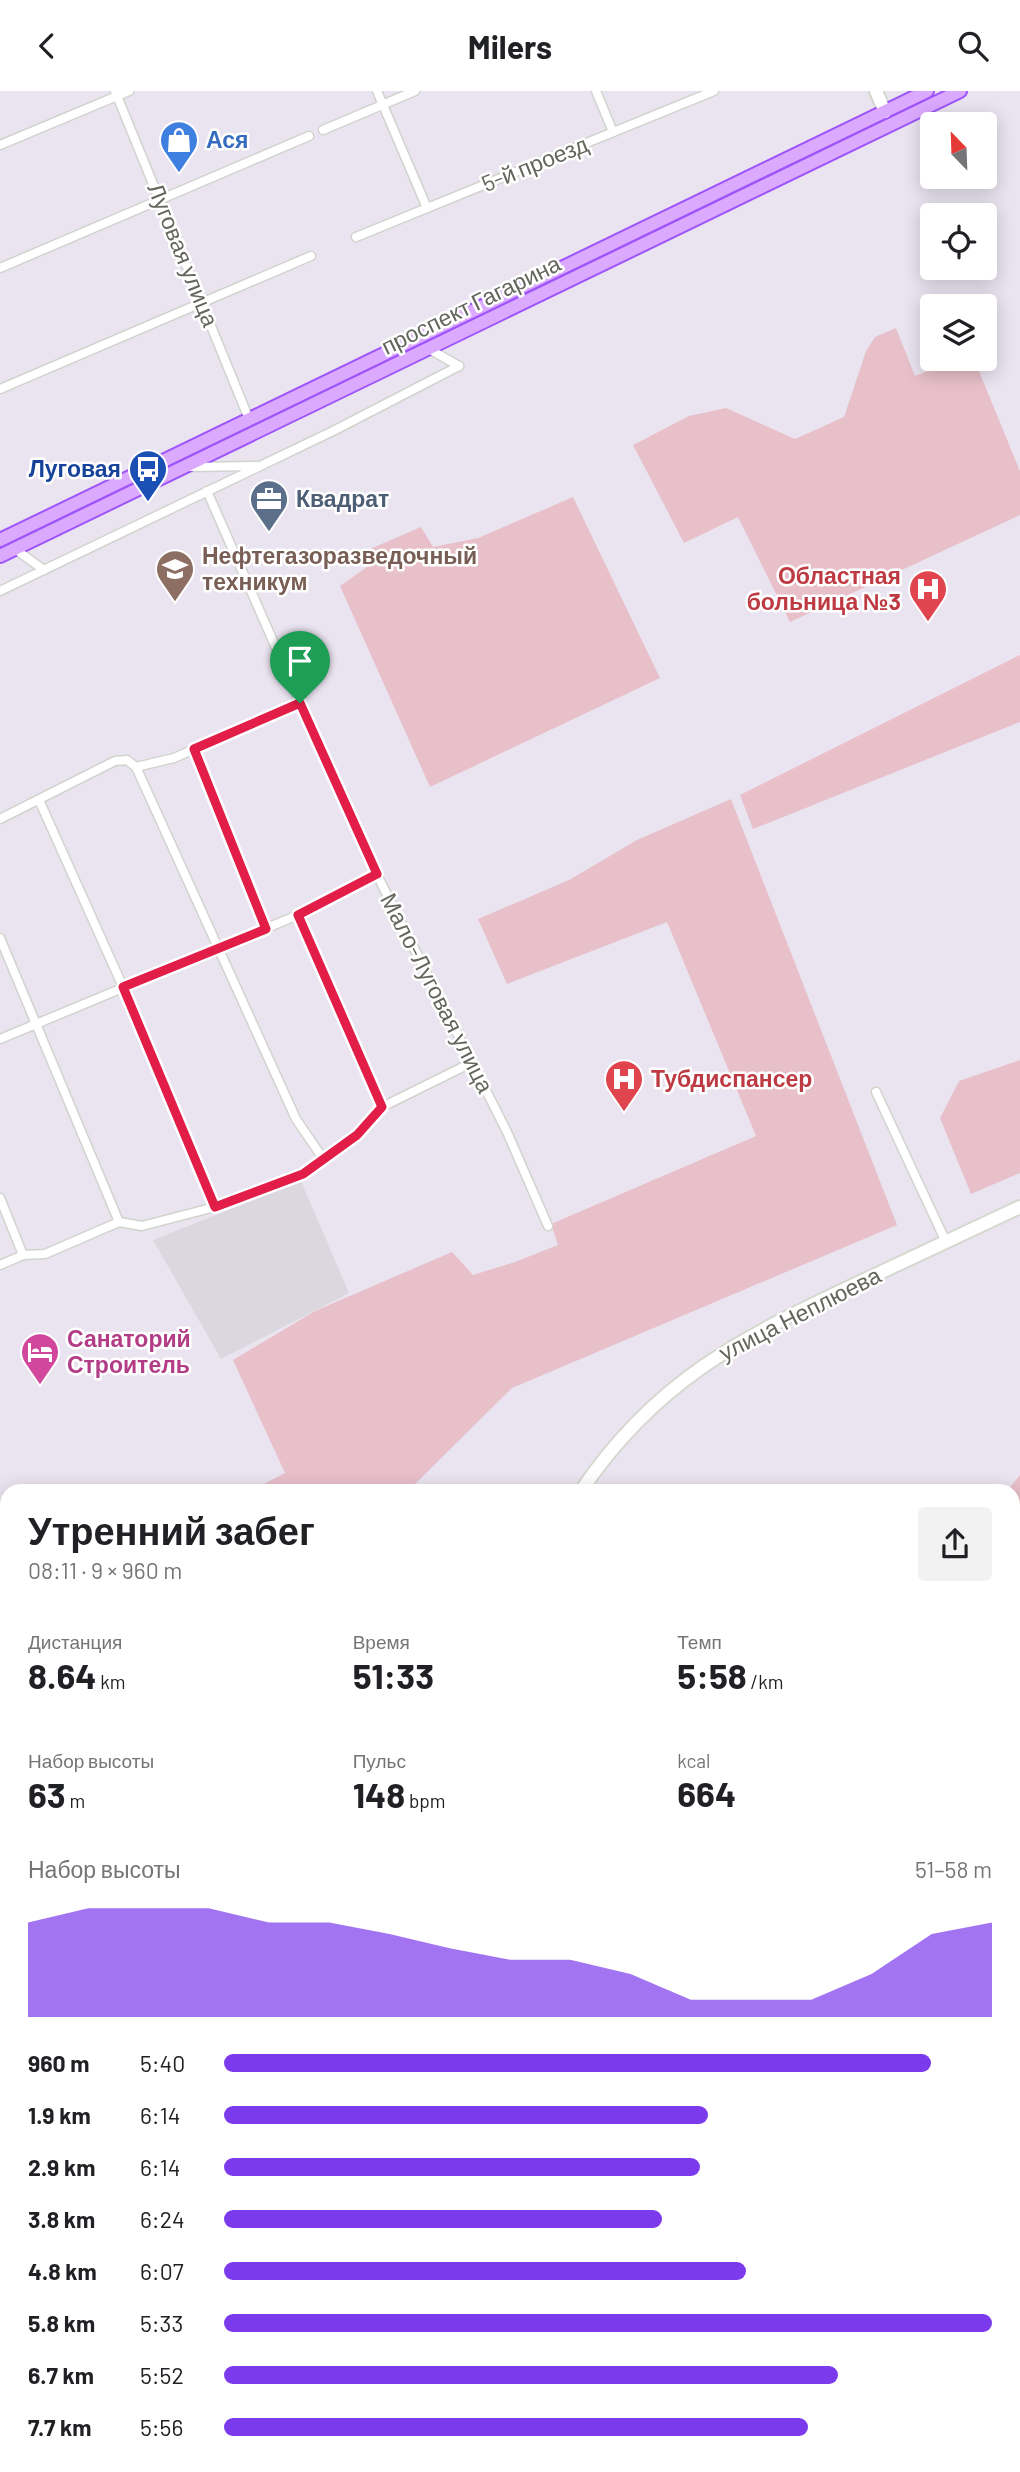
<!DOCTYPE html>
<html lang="ru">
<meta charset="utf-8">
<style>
body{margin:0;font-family:Barlow,sans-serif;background:#f2f2f2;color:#202124;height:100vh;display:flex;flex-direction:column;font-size:26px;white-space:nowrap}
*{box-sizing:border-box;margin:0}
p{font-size:23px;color:#757577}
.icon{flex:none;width:38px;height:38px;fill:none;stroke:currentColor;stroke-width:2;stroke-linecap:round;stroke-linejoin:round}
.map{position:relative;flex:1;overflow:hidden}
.side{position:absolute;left:0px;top:1393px;width:1020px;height:989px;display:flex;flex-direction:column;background:#fff;border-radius:21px 21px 0 0;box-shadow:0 4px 18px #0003}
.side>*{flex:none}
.needle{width:46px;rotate:337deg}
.tools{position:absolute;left:920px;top:21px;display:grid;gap:14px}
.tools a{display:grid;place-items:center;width:77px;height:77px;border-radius:7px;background:#fff;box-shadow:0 4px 18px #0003;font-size:35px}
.pin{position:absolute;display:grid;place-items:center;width:60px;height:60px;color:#fff;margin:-72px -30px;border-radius:50% 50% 50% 0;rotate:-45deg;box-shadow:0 0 7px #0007}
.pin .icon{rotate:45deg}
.round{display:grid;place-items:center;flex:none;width:74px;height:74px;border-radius:7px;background:#f2f2f2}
.overview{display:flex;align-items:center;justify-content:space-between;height:119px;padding:0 28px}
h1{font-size:38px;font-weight:700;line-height:52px}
.stats{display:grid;grid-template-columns:repeat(3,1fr);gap:10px;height:119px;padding:7px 28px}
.stats div{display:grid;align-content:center}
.stats b{font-size:35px;font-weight:700}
.stats small{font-size:19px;font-weight:400}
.stats p{font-size:19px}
.chart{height:196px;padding:14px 28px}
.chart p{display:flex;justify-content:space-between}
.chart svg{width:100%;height:126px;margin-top:7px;fill:#7c3aed;opacity:.7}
ul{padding:0 28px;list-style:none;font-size:23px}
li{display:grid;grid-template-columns:112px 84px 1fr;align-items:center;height:52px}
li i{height:18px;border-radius:9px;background:#7c3aed}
header{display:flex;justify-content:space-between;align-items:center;height:91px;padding:0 28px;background:#fff;font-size:32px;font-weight:700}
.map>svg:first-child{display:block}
</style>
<header><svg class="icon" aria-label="back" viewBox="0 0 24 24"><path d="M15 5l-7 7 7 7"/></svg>Milers<svg class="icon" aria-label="search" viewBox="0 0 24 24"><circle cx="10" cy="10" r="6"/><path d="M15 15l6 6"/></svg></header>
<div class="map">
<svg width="1020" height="2381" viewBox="0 0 1020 2381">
<rect width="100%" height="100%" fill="#eae4f0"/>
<!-- industrial -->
<g fill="#dad7de">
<path d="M301,1090L349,1202L221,1268L153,1149Z"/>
<path d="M0,1935L7,1939V2114L0,2127Z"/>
</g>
<!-- green -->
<g fill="#e8c0ca">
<path d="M896,237L915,285L958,268H974L1020,380V424L790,531L738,426L684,452L633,354L689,325L726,317L795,348L844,326L866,260L875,246Z"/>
<path d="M573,406L660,587L430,696L340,495L374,471L370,458L421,436L433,456L478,447Z"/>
<path d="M1020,564V631L753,738L740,704Z"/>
<path d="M731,708L897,1134L512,1297L408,1400H250L285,1382L233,1269L315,1220L452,1161L473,1184L515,1171L558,1154L551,1133L756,1045L667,831L507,893L478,828L569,789L637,749Z"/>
<path d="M1020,969V1082L971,1103L940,1027L959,990Z"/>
<path d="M1020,1384V2381H666L659,2375H1013V1400H1007Z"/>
<path d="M7,1519V1800L0,1798V1523Z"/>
</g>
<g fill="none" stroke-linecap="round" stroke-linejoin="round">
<defs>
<g id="street">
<path d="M115,0L249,328"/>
<path d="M377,0L427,117"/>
<path d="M596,0L613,41"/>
<path d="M323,39L415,0"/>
<path d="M0,54L129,0"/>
<path d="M356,146L714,0"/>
<path d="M0,177L309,45"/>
<path d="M429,258L459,275"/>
<path d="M0,298L311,165"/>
<path d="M189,376L256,375"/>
<path d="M207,400L368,766L507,1041L548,1135"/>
<path d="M15,458L44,479"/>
<path d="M0,500L333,340L459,275"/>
<path d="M194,658L266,838"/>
<path d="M136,676L296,1028L324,1069"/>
<path d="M39,709L123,896L215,1116"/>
<path d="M0,728L115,670L127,669L136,676L174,667L300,612"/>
<path d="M298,824L382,1016"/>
<path d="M0,847L119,1131"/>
<path d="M0,948L298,824L377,783"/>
<path d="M876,1001L946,1151"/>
<path d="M0,1107L23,1164"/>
<path d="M0,1174L23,1164L45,1163L119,1131L142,1135L215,1116L303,1083L357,1044L382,1016L473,971"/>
<path d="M1013,1698L1020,1693"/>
<path d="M385,2375L394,2381"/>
<path d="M550,2381L554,2375"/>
</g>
<g id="secondary">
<path d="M876,0L885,21"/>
<path d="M581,1400C655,1290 741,1247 856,1193C911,1167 965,1142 1020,1116"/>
<path d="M0,2199L7,2196"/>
</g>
<g id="primary">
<path d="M0,449L927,0"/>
<path d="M0,465L960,0"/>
</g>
</defs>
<!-- street casing -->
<use href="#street" stroke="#d1d4cd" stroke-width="11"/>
<!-- secondary casing -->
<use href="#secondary" stroke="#d5d8cf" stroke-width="16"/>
<!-- primary casing -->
<use href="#primary" stroke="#9f54f9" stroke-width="16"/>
<!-- street -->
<use href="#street" stroke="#fff" stroke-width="8"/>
<!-- secondary -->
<use href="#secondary" stroke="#fff" stroke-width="12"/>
<!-- primary -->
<use href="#primary" stroke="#dbaaff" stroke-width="12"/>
</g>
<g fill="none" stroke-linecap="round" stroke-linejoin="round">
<defs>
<path id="route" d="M300,612L377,783L298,824L382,1016L357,1044L303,1083L215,1116L123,896L266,838L194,658Z"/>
</defs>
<!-- route casing -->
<use href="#route" stroke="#fff" stroke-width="14"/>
<!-- route -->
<use href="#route" stroke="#e11d48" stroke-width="9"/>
</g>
<!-- icons -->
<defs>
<symbol id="shop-pin" viewBox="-11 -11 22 30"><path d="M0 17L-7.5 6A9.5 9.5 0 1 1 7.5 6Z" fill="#3f7fe0" stroke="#fff"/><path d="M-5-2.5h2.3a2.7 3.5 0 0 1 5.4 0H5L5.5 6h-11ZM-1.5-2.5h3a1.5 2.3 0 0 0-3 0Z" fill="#fff"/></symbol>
<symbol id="bus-pin" viewBox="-11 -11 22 30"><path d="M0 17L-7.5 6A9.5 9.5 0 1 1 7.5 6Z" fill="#1a4fb4" stroke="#fff"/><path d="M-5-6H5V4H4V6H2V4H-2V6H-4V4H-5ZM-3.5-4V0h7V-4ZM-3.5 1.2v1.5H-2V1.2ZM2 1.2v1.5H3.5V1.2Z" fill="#fff"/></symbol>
<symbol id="office-pin" viewBox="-11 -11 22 30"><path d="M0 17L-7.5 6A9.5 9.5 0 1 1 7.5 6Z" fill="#5c6f8a" stroke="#fff"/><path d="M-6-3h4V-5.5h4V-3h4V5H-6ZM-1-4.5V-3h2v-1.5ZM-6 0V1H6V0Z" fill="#fff"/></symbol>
<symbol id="university-pin" viewBox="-11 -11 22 30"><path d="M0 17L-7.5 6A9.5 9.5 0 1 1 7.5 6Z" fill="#8d6e63" stroke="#fff"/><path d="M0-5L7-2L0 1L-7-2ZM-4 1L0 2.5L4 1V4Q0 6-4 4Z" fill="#fff"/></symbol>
<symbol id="hospital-pin" viewBox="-11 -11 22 30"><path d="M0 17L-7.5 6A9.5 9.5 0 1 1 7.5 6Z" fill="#e0444e" stroke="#fff"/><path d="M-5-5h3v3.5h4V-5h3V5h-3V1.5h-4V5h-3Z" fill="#fff"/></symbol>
<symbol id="hotel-pin" viewBox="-11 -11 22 30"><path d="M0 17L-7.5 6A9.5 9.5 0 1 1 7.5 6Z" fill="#d1479c" stroke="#fff"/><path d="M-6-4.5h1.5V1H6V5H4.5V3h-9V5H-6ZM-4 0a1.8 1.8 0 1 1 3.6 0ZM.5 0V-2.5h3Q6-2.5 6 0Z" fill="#fff"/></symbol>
</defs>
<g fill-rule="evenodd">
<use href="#shop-pin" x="157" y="27" width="44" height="60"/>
<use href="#bus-pin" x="126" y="356" width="44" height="60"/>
<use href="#office-pin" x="247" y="386" width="44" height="60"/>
<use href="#university-pin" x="153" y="456" width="44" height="60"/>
<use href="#hospital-pin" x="906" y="476" width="44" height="60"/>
<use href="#hospital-pin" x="602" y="966" width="44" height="60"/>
<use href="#hotel-pin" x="18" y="1239" width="44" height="60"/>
</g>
<g text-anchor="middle" stroke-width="5" stroke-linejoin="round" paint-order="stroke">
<!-- shop labels -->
<g font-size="23" font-weight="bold" fill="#366cbe" stroke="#fff" text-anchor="start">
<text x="206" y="57">Ася</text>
</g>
<!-- street labels -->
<g font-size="23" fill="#63665c" stroke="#fff">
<text transform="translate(535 73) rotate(-22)" y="8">5-й проезд</text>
<text transform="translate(183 164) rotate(68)" y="8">Луговая улица</text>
<text transform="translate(471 214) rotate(-26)" y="8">проспект Гагарина</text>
<text transform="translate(437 902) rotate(63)" y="8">Мало-Луговая улица</text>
<text transform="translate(800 1223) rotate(-27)" y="8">улица Неплюева</text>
</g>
<!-- transit labels -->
<g font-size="23" font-weight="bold" fill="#164399" stroke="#fff" text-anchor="end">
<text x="121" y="386">Луговая</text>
</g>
<!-- service labels -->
<g font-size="23" font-weight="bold" fill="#4e5e75" stroke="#fff" text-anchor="start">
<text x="296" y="416">Квадрат</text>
</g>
<!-- education labels -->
<g font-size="23" font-weight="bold" fill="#785e54" stroke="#fff" text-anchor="start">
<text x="202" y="473">Нефтегазоразведочный<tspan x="202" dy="26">техникум</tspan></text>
</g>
<!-- health labels -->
<g font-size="23" font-weight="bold" fill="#be3a42" stroke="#fff" text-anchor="end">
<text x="901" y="493">Областная<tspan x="901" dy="26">больница №3</tspan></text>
<text x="651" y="996" text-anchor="start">Тубдиспансер</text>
</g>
<!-- hotel labels -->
<g font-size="23" font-weight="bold" fill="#b23c85" stroke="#fff" text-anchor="start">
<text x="67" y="1256">Санаторий<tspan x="67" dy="26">Строитель</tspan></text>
</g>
</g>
</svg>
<div class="tools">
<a><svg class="needle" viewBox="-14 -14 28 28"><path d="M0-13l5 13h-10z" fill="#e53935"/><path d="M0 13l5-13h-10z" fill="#757577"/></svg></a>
<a><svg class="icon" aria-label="locate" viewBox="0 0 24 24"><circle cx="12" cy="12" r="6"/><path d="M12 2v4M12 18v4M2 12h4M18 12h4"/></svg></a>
<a><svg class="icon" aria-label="layers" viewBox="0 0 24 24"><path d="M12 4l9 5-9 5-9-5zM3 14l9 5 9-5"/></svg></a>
</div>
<div class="pin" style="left:300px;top:612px;background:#1e9e55"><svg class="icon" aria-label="arrive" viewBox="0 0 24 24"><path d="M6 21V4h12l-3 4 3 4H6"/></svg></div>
<section class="side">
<div class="overview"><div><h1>Утренний забег</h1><p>08:11 · 9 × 960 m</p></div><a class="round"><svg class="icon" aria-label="share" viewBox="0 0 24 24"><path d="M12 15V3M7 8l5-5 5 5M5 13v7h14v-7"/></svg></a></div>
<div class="stats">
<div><p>Дистанция</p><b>8.64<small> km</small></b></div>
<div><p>Время</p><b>51:33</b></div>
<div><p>Темп</p><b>5:58<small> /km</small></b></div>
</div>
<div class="stats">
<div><p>Набор высоты</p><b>63<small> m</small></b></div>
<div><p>Пульс</p><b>148<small> bpm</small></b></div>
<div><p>kcal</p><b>664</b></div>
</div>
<div class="chart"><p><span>Набор высоты</span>51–58 m</p>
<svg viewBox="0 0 160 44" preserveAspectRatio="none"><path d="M0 44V11L10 6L20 6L30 6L40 11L50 11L60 15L70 20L80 24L90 24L100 29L110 38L120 38L130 38L140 29L150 15L160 11V44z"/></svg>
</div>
<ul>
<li><b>960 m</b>5:40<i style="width:92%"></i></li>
<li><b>1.9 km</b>6:14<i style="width:63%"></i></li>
<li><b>2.9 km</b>6:14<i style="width:62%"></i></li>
<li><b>3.8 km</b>6:24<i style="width:57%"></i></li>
<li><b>4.8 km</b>6:07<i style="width:68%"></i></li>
<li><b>5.8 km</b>5:33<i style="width:100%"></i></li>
<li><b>6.7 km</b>5:52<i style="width:80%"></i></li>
<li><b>7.7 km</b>5:56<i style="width:76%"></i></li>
</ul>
</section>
</div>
